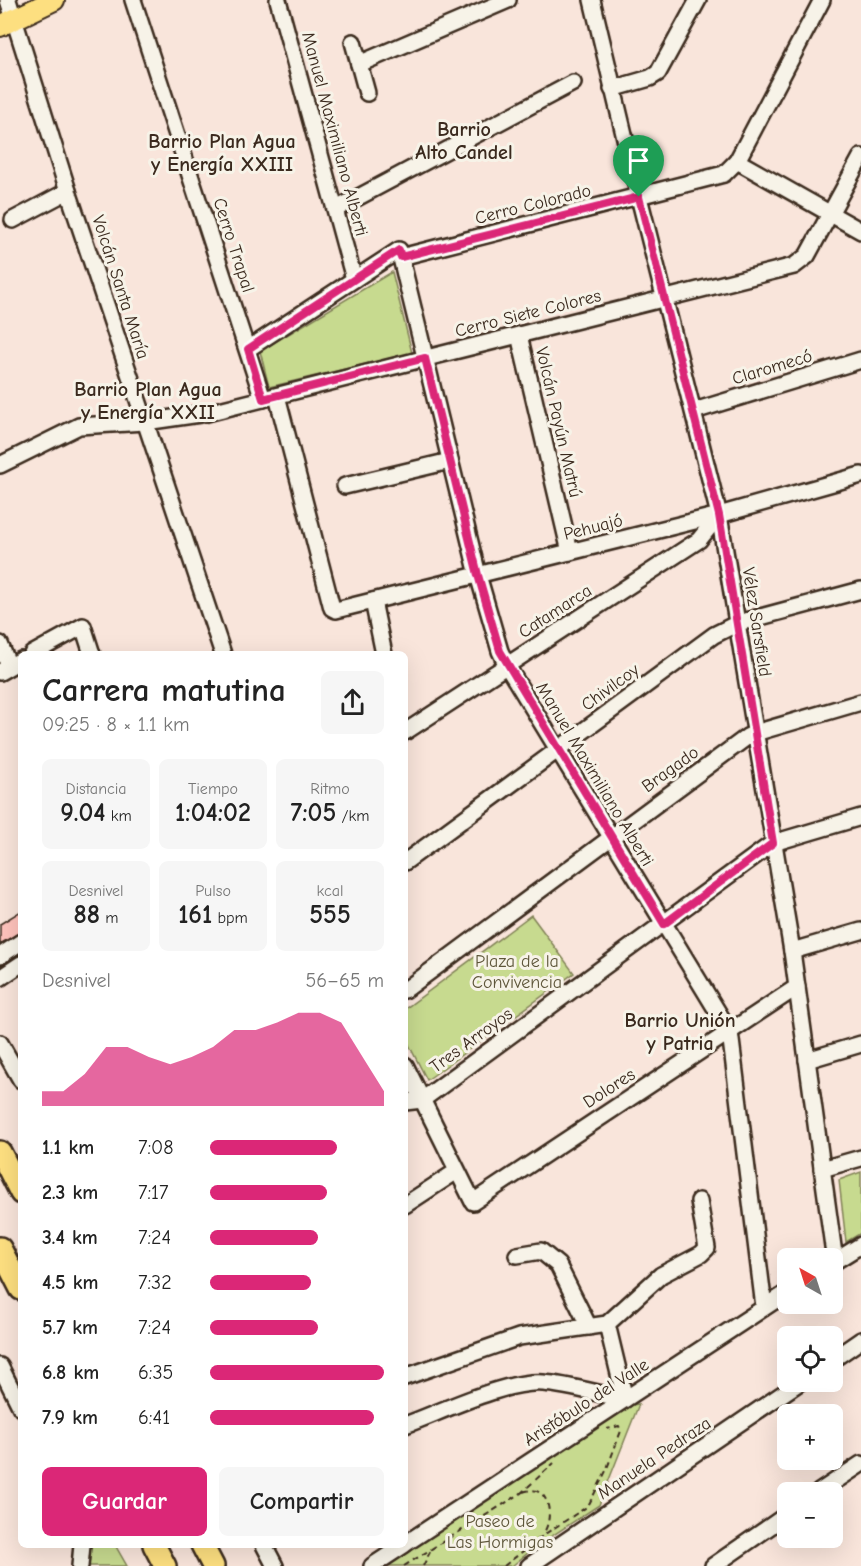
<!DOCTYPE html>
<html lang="es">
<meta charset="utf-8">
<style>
body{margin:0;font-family:"Comic Neue",sans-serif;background:#f6f6f6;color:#222;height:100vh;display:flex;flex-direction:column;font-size:22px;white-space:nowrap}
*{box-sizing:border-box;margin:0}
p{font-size:20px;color:#767676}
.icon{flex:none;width:33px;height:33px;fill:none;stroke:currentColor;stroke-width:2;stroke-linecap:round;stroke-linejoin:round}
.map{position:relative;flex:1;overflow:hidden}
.sheet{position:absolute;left:18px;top:651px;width:390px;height:897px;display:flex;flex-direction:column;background:#fff;border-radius:9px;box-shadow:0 6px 24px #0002}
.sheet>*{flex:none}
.needle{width:39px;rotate:321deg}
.tools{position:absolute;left:777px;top:1248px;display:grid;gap:12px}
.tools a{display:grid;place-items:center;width:66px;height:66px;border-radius:9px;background:#fff;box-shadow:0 6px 24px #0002;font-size:30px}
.pin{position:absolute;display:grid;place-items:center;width:51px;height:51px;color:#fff;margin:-62px -26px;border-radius:50% 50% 50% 0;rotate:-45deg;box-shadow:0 0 6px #0007}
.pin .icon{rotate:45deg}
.round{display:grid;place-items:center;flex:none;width:63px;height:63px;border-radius:9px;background:#f6f6f6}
.summary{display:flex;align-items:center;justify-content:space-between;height:102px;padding:0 24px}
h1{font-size:33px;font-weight:600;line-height:45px}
.metrics{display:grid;grid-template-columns:repeat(3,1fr);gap:9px;height:102px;padding:6px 24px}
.metrics div{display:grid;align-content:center;border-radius:9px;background:#f6f6f6;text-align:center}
.metrics b{font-size:26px;font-weight:600}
.metrics small{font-size:16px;font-weight:400}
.metrics p{font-size:16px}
.chart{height:168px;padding:12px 24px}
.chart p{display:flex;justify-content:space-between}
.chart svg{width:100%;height:108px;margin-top:6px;fill:#db2777;opacity:.7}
.cta{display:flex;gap:12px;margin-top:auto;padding:12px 24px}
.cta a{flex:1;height:69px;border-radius:9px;background:#db2777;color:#fff;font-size:24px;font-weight:600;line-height:69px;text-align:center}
.cta a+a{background:#f6f6f6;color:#222}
ul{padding:0 24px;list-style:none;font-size:20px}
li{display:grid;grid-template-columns:96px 72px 1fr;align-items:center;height:45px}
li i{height:15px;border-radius:8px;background:#db2777}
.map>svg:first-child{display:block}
</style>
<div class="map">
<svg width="861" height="1566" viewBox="0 0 861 1566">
<rect width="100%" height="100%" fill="#f9e5db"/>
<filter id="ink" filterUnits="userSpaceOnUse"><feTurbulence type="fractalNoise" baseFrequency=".0167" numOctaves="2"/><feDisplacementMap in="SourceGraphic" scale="12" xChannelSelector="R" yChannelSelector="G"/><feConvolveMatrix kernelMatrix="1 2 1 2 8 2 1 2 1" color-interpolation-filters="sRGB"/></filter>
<g filter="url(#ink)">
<!-- green -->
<g fill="#c7da8f" stroke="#818256" stroke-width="1.5">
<path d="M392,272L412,353L269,387L260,351Z"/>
<path d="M531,915L574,973L427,1080L405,1037V1009Z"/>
<path d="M861,1172V1233L846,1242L839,1180Z"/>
<path d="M639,1404L599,1505L535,1547L512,1566H386L630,1405Z"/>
<path d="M89,1545H115L127,1566H86Z"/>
</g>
<!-- building -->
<path fill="#ffc3bc" stroke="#3b2a1e" stroke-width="1.5" d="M21,911V932L0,944V924Z"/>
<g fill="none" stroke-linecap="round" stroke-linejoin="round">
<defs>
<g id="minor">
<path d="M8,0L68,191L223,654"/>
<path d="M133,0L263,399"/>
<path d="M278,0L354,279"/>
<path d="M592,0L639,197L719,515L792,951L835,1261"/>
<path d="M353,42L367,93"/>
<path d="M359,64L508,0"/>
<path d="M612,89L650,78L658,73L698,0"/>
<path d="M737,161L861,231"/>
<path d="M336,209L573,83"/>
<path d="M13,220L68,191"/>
<path d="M401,257L724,174L737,161L822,0"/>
<path d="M519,335L570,552"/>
<path d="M248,349L399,250L478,575L500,651L507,666L730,1032L764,1307"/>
<path d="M277,396L332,608L336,610L719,515L861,475"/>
<path d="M694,411L861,360"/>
<path d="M0,465L79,426L145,422L207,413L794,266L807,256L861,157"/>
<path d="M345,486L450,461"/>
<path d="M373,601L384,654"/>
<path d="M0,644L9,666"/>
<path d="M32,654L83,626L92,654"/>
<path d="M0,672L21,660"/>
<path d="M405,732L699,540L719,515"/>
<path d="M405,862L714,635L738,623L861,590"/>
<path d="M792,951L861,931"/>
<path d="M0,956L21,942"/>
<path d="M0,978L21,964"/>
<path d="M405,990L747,737L755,733L861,702"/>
<path d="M0,1043L21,1080"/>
<path d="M807,1060L861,1044"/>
<path d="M405,1065L473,1202L797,987"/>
<path d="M405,1102L422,1100L773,843L861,817"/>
<path d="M822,1169L861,1158"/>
<path d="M405,1205L457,1171"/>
<path d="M517,1255L541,1251L558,1265L589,1327"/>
<path d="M832,1263L861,1245"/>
<path d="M607,1324L625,1399"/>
<path d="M832,1360L861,1340"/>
<path d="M0,1366L21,1408"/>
<path d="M405,1377L519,1337L607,1324L661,1275L701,1254L707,1248L699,1201"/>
<path d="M405,1425C441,1412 506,1380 543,1383C570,1385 598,1394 625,1399"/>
<path d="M819,1492L861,1464"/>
<path d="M405,1544L788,1292"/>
<path d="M264,1545L275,1566"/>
<path d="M80,1566L82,1545"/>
<path d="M372,1566L404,1545"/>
<path d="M529,1566L800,1382"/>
<path d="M713,1566L788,1514"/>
</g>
<path id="major" d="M0,26L54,0"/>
<g id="highway">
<path d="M0,1152L21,1193"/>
<path d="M0,1248L21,1289"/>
<path d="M154,1545L165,1566"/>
<path d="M202,1545L213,1566"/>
</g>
</defs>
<!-- minor casing -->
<use href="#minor" stroke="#3b2a1e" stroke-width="20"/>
<!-- major casing -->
<use href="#major" stroke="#3b2a1e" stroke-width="24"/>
<!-- highway casing -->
<use href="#highway" stroke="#3b2a1e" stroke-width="26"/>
<!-- path -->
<g stroke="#3b2a1e" stroke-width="2" stroke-dasharray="6 4.5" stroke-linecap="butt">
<path d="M523,1492C549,1482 555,1517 543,1534"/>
<path d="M404,1566L520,1494L554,1463"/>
<path d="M423,1566L431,1550"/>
<path d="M504,1566L545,1534L588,1506L606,1471L621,1431L619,1426L607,1429"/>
</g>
<!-- minor -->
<use href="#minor" stroke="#f7f3e8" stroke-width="15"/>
<!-- major -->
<use href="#major" stroke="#fddf80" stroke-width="20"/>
<!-- highway -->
<use href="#highway" stroke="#fddf80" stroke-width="21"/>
</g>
</g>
<g fill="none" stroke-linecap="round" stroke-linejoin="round" filter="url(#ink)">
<defs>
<path id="route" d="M639,197L719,515L773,843L664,924L500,651L478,575L425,358L263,399L248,349L399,250L401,257Z"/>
</defs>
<!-- route casing -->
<use href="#route" stroke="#fff" stroke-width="12"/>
<!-- route -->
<use href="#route" stroke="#db2777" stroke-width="8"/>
</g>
<g text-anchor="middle" stroke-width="6" stroke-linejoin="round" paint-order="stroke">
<!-- street labels -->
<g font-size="18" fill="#3b2a1e" stroke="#f7f3e8">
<text transform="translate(335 134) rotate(75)" y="6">Manuel Maximiliano Alberti</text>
<text transform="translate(533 204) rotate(-14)" y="6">Cerro Colorado</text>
<text transform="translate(234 245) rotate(72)" y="6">Cerro Trapal</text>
<text transform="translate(121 287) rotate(72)" y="6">Volcán Santa María</text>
<text transform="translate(528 313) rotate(-14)" y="6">Cerro Siete Colores</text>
<text transform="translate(772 367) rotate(-17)" y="6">Claromecó</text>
<text transform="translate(559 422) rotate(77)" y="6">Volcán Payún Matrú</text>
<text transform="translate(593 527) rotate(-14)" y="6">Pehuajó</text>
<text transform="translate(555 611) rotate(-33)" y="6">Catamarca</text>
<text transform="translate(757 622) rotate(81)" y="6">Vélez Sarsfield</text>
<text transform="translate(610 687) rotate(-36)" y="6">Chivilcoy</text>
<text transform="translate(670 769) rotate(-36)" y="6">Bragado</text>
<text transform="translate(595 774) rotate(59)" y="6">Manuel Maximiliano Alberti</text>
<text transform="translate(471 1040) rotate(-36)" y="6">Tres Arroyos</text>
<text transform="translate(609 1088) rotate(-33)" y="6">Dolores</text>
<text transform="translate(586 1402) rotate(-33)" y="6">Aristóbulo del Valle</text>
<text transform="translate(654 1458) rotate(-34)" y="6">Manuela Pedraza</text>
</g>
<!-- park labels -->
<g font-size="18" fill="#5e563a" stroke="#f7f3e8">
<text x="517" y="967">Plaza de la<tspan x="517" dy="21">Convivencia</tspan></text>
<text x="500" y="1527">Paseo de<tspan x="500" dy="21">Las Hormigas</tspan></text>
</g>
<!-- neighbourhood labels -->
<g font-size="20" font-weight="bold" fill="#3b2a1e" stroke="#f7f3e8">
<text x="464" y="136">Barrio<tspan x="464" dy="23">Alto Candel</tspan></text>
<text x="222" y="148">Barrio Plan Agua<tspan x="222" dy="23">y Energía XXIII</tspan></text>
<text x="148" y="396">Barrio Plan Agua<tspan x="148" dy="23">y Energía XXII</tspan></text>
<text x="680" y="1027">Barrio Unión<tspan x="680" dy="23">y Patria</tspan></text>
</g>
</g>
</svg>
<div class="tools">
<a><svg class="needle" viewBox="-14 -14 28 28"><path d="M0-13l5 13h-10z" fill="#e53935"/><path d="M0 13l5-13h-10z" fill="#767676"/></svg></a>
<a><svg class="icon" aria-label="locate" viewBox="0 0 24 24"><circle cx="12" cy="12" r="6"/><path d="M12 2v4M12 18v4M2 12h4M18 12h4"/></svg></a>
<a>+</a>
<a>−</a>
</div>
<div class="pin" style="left:639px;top:197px;background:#1e9e55"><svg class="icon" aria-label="arrive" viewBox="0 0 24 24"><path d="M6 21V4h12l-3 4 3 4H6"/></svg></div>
<section class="sheet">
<div class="summary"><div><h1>Carrera matutina</h1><p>09:25 · 8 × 1.1 km</p></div><a class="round"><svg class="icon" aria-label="share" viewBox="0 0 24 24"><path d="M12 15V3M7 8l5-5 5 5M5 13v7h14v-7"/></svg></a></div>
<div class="metrics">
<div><p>Distancia</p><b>9.04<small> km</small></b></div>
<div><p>Tiempo</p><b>1:04:02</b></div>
<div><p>Ritmo</p><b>7:05<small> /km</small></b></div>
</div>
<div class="metrics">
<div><p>Desnivel</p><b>88<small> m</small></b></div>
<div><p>Pulso</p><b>161<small> bpm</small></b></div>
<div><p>kcal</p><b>555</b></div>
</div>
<div class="chart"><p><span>Desnivel</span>56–65 m</p>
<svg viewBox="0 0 160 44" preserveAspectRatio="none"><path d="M0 44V38L10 38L20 31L30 20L40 20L50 24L60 27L70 24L80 20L90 13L100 13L110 10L120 6L130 6L140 10L150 24L160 38V44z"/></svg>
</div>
<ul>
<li><b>1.1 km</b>7:08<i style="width:73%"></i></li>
<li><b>2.3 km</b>7:17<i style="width:67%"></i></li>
<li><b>3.4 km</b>7:24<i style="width:62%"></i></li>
<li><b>4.5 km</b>7:32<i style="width:58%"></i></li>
<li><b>5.7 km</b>7:24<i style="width:62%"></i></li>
<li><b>6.8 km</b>6:35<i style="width:100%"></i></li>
<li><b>7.9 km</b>6:41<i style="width:94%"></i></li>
</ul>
<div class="cta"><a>Guardar</a><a>Compartir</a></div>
</section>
</div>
